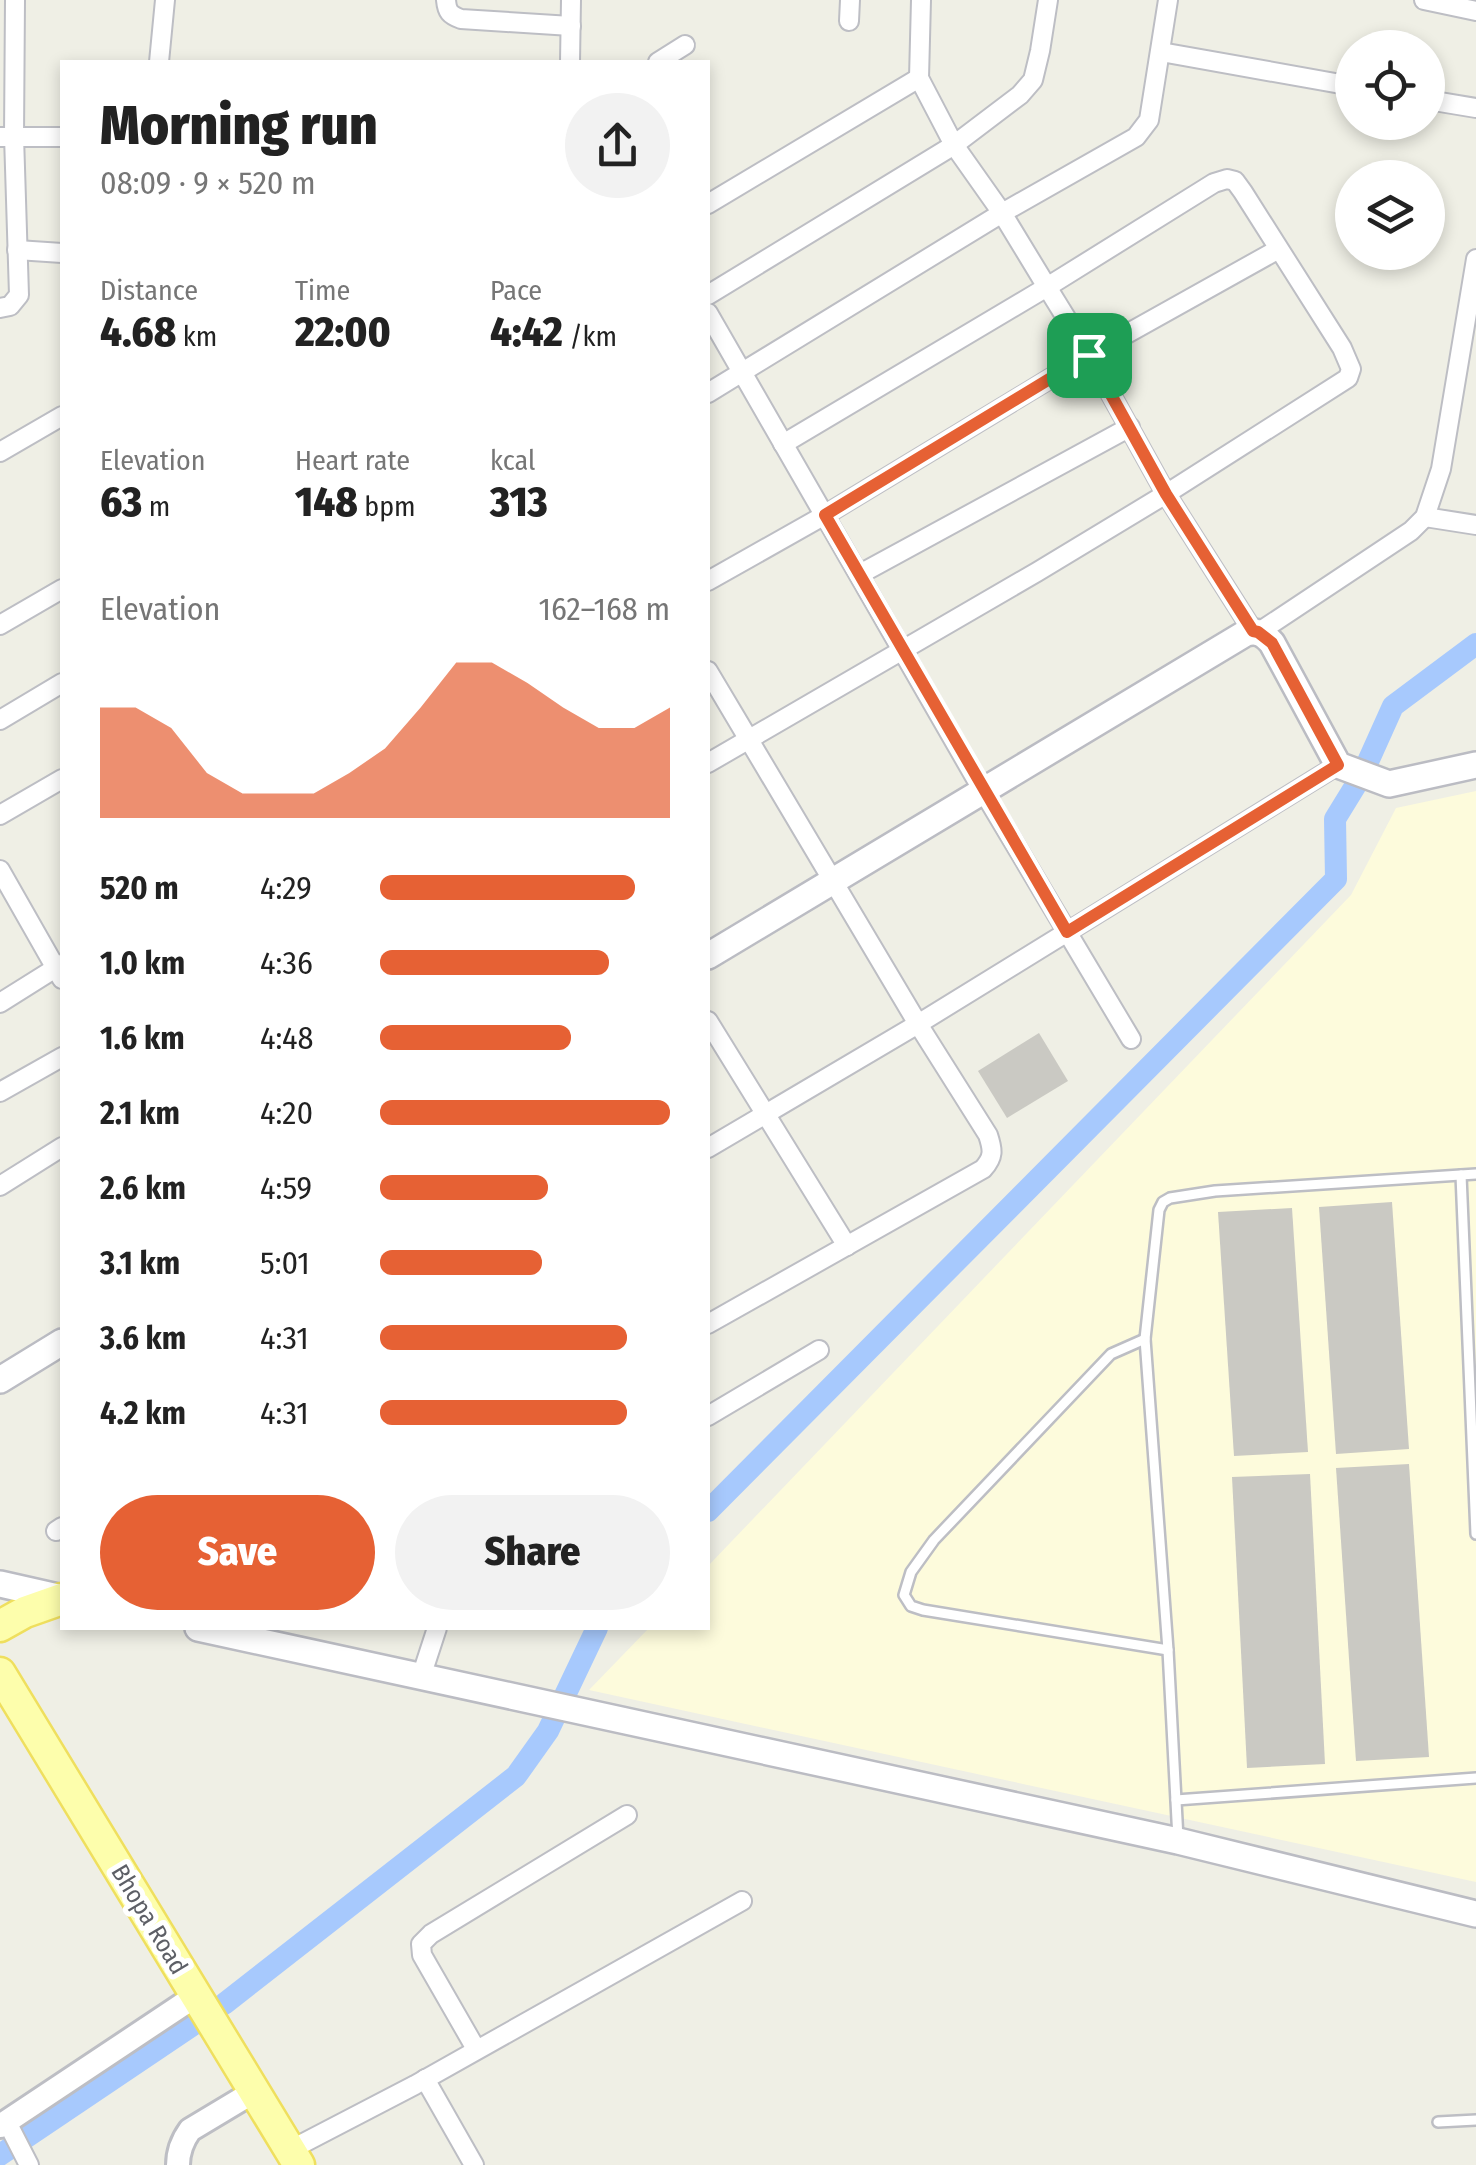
<!DOCTYPE html>
<meta charset="utf-8">
<style>
body{margin:0;font-family:"Fira Sans Condensed",sans-serif;background:#f2f2f2;color:#222;height:100vh;display:flex;flex-direction:column;font-size:38px;white-space:nowrap}
*{box-sizing:border-box;margin:0}
p{font-size:32px;color:#767676}
.icon{flex:none;width:55px;height:55px;fill:none;stroke:currentColor;stroke-width:2;stroke-linecap:round;stroke-linejoin:round}
.map{position:relative;flex:1;overflow:hidden}
.panel{position:absolute;left:60px;top:60px;width:650px;height:1570px;display:flex;flex-direction:column;background:#fff;border-radius:0px;box-shadow:0 5px 15px #0003}
.panel>*{flex:none}
.fabs{position:absolute;left:1335px;top:30px;display:grid;gap:20px}
.fabs a{display:grid;place-items:center;width:110px;height:110px;border-radius:50%;background:#fff;box-shadow:0 5px 15px #0003;font-size:50px}
.pin{position:absolute;display:grid;place-items:center;width:85px;height:85px;color:#fff;margin:-42px;border-radius:20px;box-shadow:0 5px 15px #0006}
.round{display:grid;place-items:center;flex:none;width:105px;height:105px;border-radius:52px;background:#f2f2f2}
.overview{display:flex;align-items:center;justify-content:space-between;height:170px;padding:0 40px}
h1{font-size:55px;font-weight:800;line-height:75px}
.metrics{display:grid;grid-template-columns:repeat(3,1fr);gap:15px;height:170px;padding:10px 40px}
.metrics div{display:grid;align-content:center}
.metrics b{font-size:42px;font-weight:800}
.metrics small{font-size:28px;font-weight:400}
.metrics p{font-size:28px}
.chart{height:280px;padding:20px 40px}
.chart p{display:flex;justify-content:space-between}
.chart svg{width:100%;height:180px;margin-top:10px;fill:#e66134;opacity:.7}
.button{display:flex;gap:20px;margin-top:auto;padding:20px 40px}
.button a{flex:1;height:115px;border-radius:60px;background:#e66134;color:#fff;font-size:40px;font-weight:800;line-height:115px;text-align:center}
.button a+a{background:#f2f2f2;color:#222}
ul{padding:0 40px;list-style:none;font-size:32px}
li{display:grid;grid-template-columns:160px 120px 1fr;align-items:center;height:75px}
li i{height:25px;border-radius:12px;background:#e66134}
.map>svg:first-child{display:block}
</style>
<div class="map">
<svg width="1476" height="2165" viewBox="0 0 1476 2165">
<rect width="100%" height="100%" fill="#efefe5"/>
<!-- commercial -->
<path fill="#fdfbdc" d="M1476,791V1882L589,1690L649,1628H708V1566L1351,895L1396,808Z"/>
<g fill="none" stroke-linecap="round" stroke-linejoin="round">
<!-- canal -->
<g stroke="#a7c9fd" stroke-width="22">
<path d="M708,1511L1336,879L1335,819L1362,775L1393,706L1476,644"/>
<path d="M0,2155L224,2004L516,1776L548,1731L597,1628"/>
</g>
</g>
<!-- building -->
<g fill="#cac9c3">
<path d="M1039,1033L1068,1081L1007,1118L978,1071Z"/>
<path d="M1392,1202L1409,1449L1336,1454L1319,1207Z"/>
<path d="M1292,1208L1308,1452L1234,1456L1218,1212Z"/>
<path d="M1409,1464L1429,1757L1356,1761L1336,1468Z"/>
<path d="M1310,1474L1325,1764L1247,1768L1232,1477Z"/>
</g>
<g fill="none" stroke-linecap="round" stroke-linejoin="round">
<defs>
<g id="service">
<path d="M1461,1175L1476,1534"/>
<path d="M1145,1339L1111,1354L934,1540L911,1572L904,1595L911,1606L923,1610L1168,1650"/>
<path d="M1176,1800L1476,1778"/>
<path d="M1178,1839L1168,1650L1145,1339L1159,1210L1163,1202L1170,1198L1215,1191L1476,1174"/>
<path d="M1438,2122L1476,2120"/>
</g>
<g id="minor">
<path d="M446,0C447,12 450,15 461,19L571,26"/>
<path d="M921,0L919,78L954,145L1002,213L1047,287L1089,355L1166,494L1253,631"/>
<path d="M1424,0L1476,11"/>
<path d="M849,21L850,0"/>
<path d="M1161,52L1352,86"/>
<path d="M159,62L165,0"/>
<path d="M570,62L571,0"/>
<path d="M658,62L685,45"/>
<path d="M1428,100L1476,108"/>
<path d="M0,137H62"/>
<path d="M708,204L919,78"/>
<path d="M17,250L62,253"/>
<path d="M708,295L954,145L1020,95L1033,80L1040,51L1048,0"/>
<path d="M0,308L10,306L19,295L14,136L15,0"/>
<path d="M708,313L983,791L1131,1039"/>
<path d="M708,393L1002,213L1136,137L1149,120L1168,0"/>
<path d="M0,452L62,416"/>
<path d="M1425,517L1476,525"/>
<path d="M860,574L1130,427"/>
<path d="M708,581L825,515L1089,355L1277,250"/>
<path d="M0,625L62,589"/>
<path d="M1259,632L1411,531L1425,517L1441,469L1476,259"/>
<path d="M708,671L918,1024L988,1135C993,1150 994,1157 983,1169L708,1324"/>
<path d="M0,720L62,683"/>
<path d="M708,763L1037,572L1166,494L1348,378L1351,369L1342,348L1243,192L1235,181L1227,179L1214,183L1047,287L783,444"/>
<path d="M0,815L62,779"/>
<path d="M0,870L62,979"/>
<path d="M0,1003L62,964"/>
<path d="M708,1021L847,1246"/>
<path d="M0,1092L62,1057"/>
<path d="M708,1148L918,1024L1338,765"/>
<path d="M0,1186L62,1147"/>
<path d="M708,1416L819,1350"/>
<path d="M56,1531L62,1527"/>
<path d="M421,1677L437,1628"/>
<path d="M476,2049L422,1955L421,1944L431,1934L627,1815"/>
<path d="M425,2079L474,2165"/>
<path d="M7,2122L29,2165"/>
<path d="M290,2150L415,2085L742,1901"/>
</g>
<g id="tertiary">
<path d="M0,2126L197,1995"/>
<path d="M178,2165C178,2151 182,2141 190,2130L255,2091"/>
</g>
<g id="secondary">
<path d="M708,956L1246,633C1258,630 1264,634 1272,643L1338,765L1389,784L1476,765"/>
<path d="M0,1380L62,1342"/>
<path d="M0,1584L62,1598"/>
<path d="M198,1628L1178,1841L1476,1914"/>
</g>
<g id="primary">
<path d="M0,1626L25,1612L62,1599"/>
<path d="M0,1673L299,2165"/>
</g>
</defs>
<!-- service casing -->
<use href="#service" stroke="#bdbec4" stroke-width="14"/>
<!-- minor casing -->
<use href="#minor" stroke="#bdbec4" stroke-width="22"/>
<!-- tertiary casing -->
<use href="#tertiary" stroke="#bdbec4" stroke-width="28"/>
<!-- secondary casing -->
<use href="#secondary" stroke="#bbbcc3" stroke-width="30"/>
<!-- primary casing -->
<use href="#primary" stroke="#efdf5e" stroke-width="35"/>
<!-- service -->
<use href="#service" stroke="#fff" stroke-width="9"/>
<!-- minor -->
<use href="#minor" stroke="#fff" stroke-width="18"/>
<!-- tertiary -->
<use href="#tertiary" stroke="#fff" stroke-width="22"/>
<!-- secondary -->
<use href="#secondary" stroke="#fff" stroke-width="25"/>
<!-- primary -->
<use href="#primary" stroke="#fdfeac" stroke-width="30"/>
</g>
<g fill="none" stroke-linecap="round" stroke-linejoin="round">
<defs>
<path id="route" d="M1089,355L1166,494L1253,631L1258,632L1272,643L1338,765L1067,932L825,515Z"/>
</defs>
<!-- route casing -->
<use href="#route" stroke="#fff" stroke-width="20"/>
<!-- route -->
<use href="#route" stroke="#e66134" stroke-width="12"/>
</g>
<g text-anchor="middle" stroke-width="10" stroke-linejoin="round" paint-order="stroke">
<!-- street labels -->
<g font-size="25" fill="#5d5f66" stroke="#fff">
<text transform="translate(150 1919) rotate(59)" y="9">Bhopa Road</text>
</g>
</g>
</svg>
<div class="fabs">
<a><svg class="icon" aria-label="locate" viewBox="0 0 24 24"><circle cx="12" cy="12" r="6"/><path d="M12 2v4M12 18v4M2 12h4M18 12h4"/></svg></a>
<a><svg class="icon" aria-label="layers" viewBox="0 0 24 24"><path d="M12 4l9 5-9 5-9-5zM3 14l9 5 9-5"/></svg></a>
</div>
<div class="pin" style="left:1089px;top:355px;background:#1e9e55"><svg class="icon" aria-label="arrive" viewBox="0 0 24 24"><path d="M6 21V4h12l-3 4 3 4H6"/></svg></div>
<section class="panel">
<div class="overview"><div><h1>Morning run</h1><p>08:09 · 9 × 520 m</p></div><a class="round"><svg class="icon" aria-label="share" viewBox="0 0 24 24"><path d="M12 15V3M7 8l5-5 5 5M5 13v7h14v-7"/></svg></a></div>
<div class="metrics">
<div><p>Distance</p><b>4.68<small> km</small></b></div>
<div><p>Time</p><b>22:00</b></div>
<div><p>Pace</p><b>4:42<small> /km</small></b></div>
</div>
<div class="metrics">
<div><p>Elevation</p><b>63<small> m</small></b></div>
<div><p>Heart rate</p><b>148<small> bpm</small></b></div>
<div><p>kcal</p><b>313</b></div>
</div>
<div class="chart"><p><span>Elevation</span>162–168 m</p>
<svg viewBox="0 0 160 44" preserveAspectRatio="none"><path d="M0 44V17L10 17L20 22L30 33L40 38L50 38L60 38L70 33L80 27L90 17L100 6L110 6L120 11L130 17L140 22L150 22L160 17V44z"/></svg>
</div>
<ul>
<li><b>520 m</b>4:29<i style="width:88%"></i></li>
<li><b>1.0 km</b>4:36<i style="width:79%"></i></li>
<li><b>1.6 km</b>4:48<i style="width:66%"></i></li>
<li><b>2.1 km</b>4:20<i style="width:100%"></i></li>
<li><b>2.6 km</b>4:59<i style="width:58%"></i></li>
<li><b>3.1 km</b>5:01<i style="width:56%"></i></li>
<li><b>3.6 km</b>4:31<i style="width:85%"></i></li>
<li><b>4.2 km</b>4:31<i style="width:85%"></i></li>
</ul>
<div class="button"><a>Save</a><a>Share</a></div>
</section>
</div>
